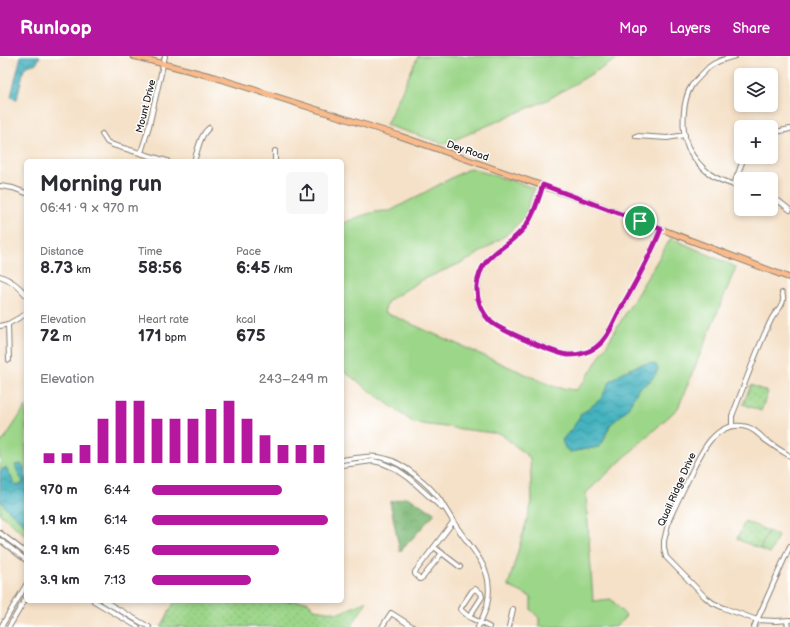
<!DOCTYPE html>
<meta charset="utf-8">
<style>
body{margin:0;font-family:"Balsamiq Sans",sans-serif;background:#f7f7f7;color:#2b2b33;height:100vh;display:flex;flex-direction:column;font-size:15px;white-space:nowrap}
*{box-sizing:border-box;margin:0}
p{font-size:13px;color:#7c7c81}
.icon{flex:none;width:22px;height:22px;fill:none;stroke:currentColor;stroke-width:2;stroke-linecap:round;stroke-linejoin:round}
.map{position:relative;flex:1;overflow:hidden}
.details{position:absolute;left:24px;top:103px;width:320px;height:444px;display:flex;flex-direction:column;background:#fff;border-radius:6px;box-shadow:0 2px 6px #0003}
.details>*{flex:none}
.buttons{position:absolute;left:734px;top:12px;display:grid;gap:8px}
.buttons a{display:grid;place-items:center;width:44px;height:44px;border-radius:6px;background:#fff;box-shadow:0 2px 6px #0003;font-size:20px}
.pin{position:absolute;display:grid;place-items:center;width:34px;height:34px;color:#fff;margin:-17px;border:2px solid #fff;border-radius:50%;box-shadow:0 1px 4px #0007}
.round{display:grid;place-items:center;flex:none;width:42px;height:42px;border-radius:6px;background:#f7f7f7}
.head{display:flex;align-items:center;justify-content:space-between;height:68px;padding:0 16px}
h1{font-size:22px;font-weight:600;line-height:30px}
.metrics{display:grid;grid-template-columns:repeat(3,1fr);gap:6px;height:68px;padding:4px 16px}
.metrics div{display:grid;align-content:center}
.metrics b{font-size:17px;font-weight:600}
.metrics small{font-size:11px;font-weight:400}
.metrics p{font-size:11px}
.chart{height:112px;padding:8px 16px}
.chart p{display:flex;justify-content:space-between}
.chart svg{width:100%;height:72px;margin-top:4px;stroke:#b5179e;stroke-width:6}
ul{padding:0 16px;list-style:none;font-size:13px}
li{display:grid;grid-template-columns:64px 48px 1fr;align-items:center;height:30px}
li i{height:10px;border-radius:5px;background:#b5179e}
header{display:flex;align-items:center;gap:24px;box-sizing:border-box;height:56px;padding:0 20px;background:#b5179e;color:#fff}
header strong{font-size:19px}
nav{display:flex;gap:22px;margin-inline-start:auto;font-size:14px}
.map>svg:first-child{display:block}
</style>
<header>
<strong>Runloop</strong>
<nav><a>Map</a><a>Layers</a><a>Share</a></nav>
</header>
<div class="map">
<svg width="790" height="571" viewBox="0 0 790 571">
<defs>
<pattern id="forest-crowns" width="20" height="18" patternUnits="userSpaceOnUse"><rect width="20" height="18" fill="#7db775"/><path d="M2 6a3 3 0 1 1 6 0M12 15a3 3 0 1 1 6 0" fill="none" stroke="#66945f"/></pattern>
<pattern id="park-dots" width="8" height="8" patternUnits="userSpaceOnUse"><rect width="8" height="8" fill="#9cd689"/><path d="M2 2h.1M6 6h.1" fill="none" stroke="#86b776" stroke-width="1.8" stroke-linecap="round"/></pattern>
<pattern id="water-waves" width="16" height="10" patternUnits="userSpaceOnUse"><rect width="16" height="10" fill="#44b2bf"/><path d="M0 5q4-4 8 0t8 0" fill="none" stroke="#38909a"/></pattern>
</defs>
<rect width="100%" height="100%" fill="#fff"/>
<filter id="ink" filterUnits="userSpaceOnUse"><feTurbulence type="fractalNoise" baseFrequency=".025" numOctaves="2"/><feDisplacementMap in="SourceGraphic" scale="8" xChannelSelector="R" yChannelSelector="G"/><feConvolveMatrix kernelMatrix="1 2 1 2 8 2 1 2 1" color-interpolation-filters="sRGB"/></filter>
<filter id="wash" filterUnits="userSpaceOnUse"><feTurbulence type="fractalNoise" baseFrequency=".012" numOctaves="4" result="noise"/><feDisplacementMap in="SourceGraphic" scale="16" xChannelSelector="R" yChannelSelector="G"/><feGaussianBlur stdDeviation="0.9" result="paint"/><feColorMatrix in="noise" values="0 0 0 0 0 0 0 0 0 0 0 0 0 0 0 0 0 1.4 0 .05"/><feComposite in="paint" operator="in"/></filter>
<g filter="url(#wash)">
<rect width="100%" height="100%" fill="#f5e1c8"/>
<!-- grass -->
<g fill="#9cd689" stroke="#5c7952">
<path d="M418,0H622L549,43L445,88L386,69Z"/>
<path d="M470,112L534,132L525,161L506,179L472,202L420,225L388,245L384,256L555,331L576,334L586,323L671,182L736,211L678,352L586,437L593,545L611,543L626,560L616,571H539V562L531,554V541L508,530L532,446L530,402L501,378L414,367L342,314V168C357,161 374,154 390,155Z"/>
<path d="M26,350V480L0,458V386L3,385Z"/>
<path d="M768,475L778,480L770,497L760,493Z"/>
</g>
<!-- forest -->
<path fill="url(#forest-crowns)" stroke="#4c6a48" d="M407,441L435,457L400,496L390,446Z"/>
<!-- park -->
<g fill="url(#park-dots)" stroke="#5c7952">
<path d="M751,329L768,336L761,355L743,348Z"/>
<path d="M745,465L768,475L760,493L737,483Z"/>
<path d="M175,545H307L314,553L339,557L367,545L351,571H161Z"/>
</g>
<!-- water -->
<g fill="url(#water-waves)" stroke="#30676e">
<path d="M21,0H40L37,7L27,10L24,13L17,43L12,42L11,40Z"/>
<path d="M651,307L656,309L658,313L656,318L649,326L639,332L626,355L610,369L603,386L599,391L570,396L565,392L562,384L574,370L581,358L601,343L610,325L623,316L639,309Z"/>
<path d="M21,408L26,414V470L5,451L0,444V415L6,411L15,429H21L23,425L19,419L15,409Z"/>
</g>
</g>
<g filter="url(#ink)">
<g fill="none" stroke-linecap="round" stroke-linejoin="round">
<defs>
<g id="minor">
<path d="M735,0C727,2 716,5 709,11C704,16 697,23 692,29C682,44 681,75 688,92C693,101 702,112 710,118C719,125 731,128 741,131"/>
<path d="M771,77L790,73"/>
<path d="M102,78L107,86L113,89L167,105"/>
<path d="M636,80L667,82L685,79"/>
<path d="M275,95V105"/>
<path d="M141,97L149,70L165,0"/>
<path d="M194,105C198,94 200,79 209,72"/>
<path d="M543,129L531,162L524,173L487,205C474,223 473,250 491,266C502,275 519,280 532,286C548,292 564,302 581,298C593,295 601,288 608,278C626,244 647,210 661,173"/>
<path d="M734,129L744,101"/>
<path d="M0,130L13,132L26,137"/>
<path d="M771,143L780,146L790,154"/>
<path d="M0,220C11,224 19,230 26,239"/>
<path d="M8,268L9,304"/>
<path d="M0,270L8,268L26,258"/>
<path d="M732,370V360C745,328 756,295 771,264C775,255 787,248 782,237"/>
<path d="M790,400C781,395 772,389 764,383C759,378 754,373 747,371C715,362 699,400 689,422C682,436 675,450 669,464L664,485V492L666,501L705,541L713,547L724,552L757,564L776,565L790,564"/>
<path d="M342,404C357,402 372,398 387,403C404,408 430,429 440,444C447,455 453,466 461,477C471,491 485,507 488,524C491,543 486,555 478,571"/>
<path d="M342,409L373,405L382,407L396,413L409,422L442,452"/>
<path d="M0,477L26,497"/>
<path d="M0,484L26,504"/>
<path d="M434,491L460,511"/>
<path d="M442,497L423,521L420,523L415,518V516L453,466"/>
<path d="M94,545L138,571"/>
<path d="M104,545L149,571"/>
<path d="M469,561L482,541L481,537L475,533L472,535L460,553L469,561L489,571"/>
<path d="M787,565L788,571"/>
<path d="M1,571L26,529"/>
<path d="M9,571L26,542"/>
<path d="M382,571L391,557L413,571"/>
<path d="M509,571L513,553"/>
<path d="M754,571L790,490"/>
</g>
<path id="major" d="M133,0L214,21L400,80L592,147L790,222"/>
</defs>
<!-- minor casing -->
<use href="#minor" stroke="#887e72" stroke-width="6"/>
<!-- major casing -->
<use href="#major" stroke="#887e72" stroke-width="7"/>
<!-- minor -->
<use href="#minor" stroke="#fff" stroke-width="4"/>
<!-- major -->
<use href="#major" stroke="#fabb8b" stroke-width="5"/>
</g>
</g>
<g fill="none" stroke-linecap="round" stroke-linejoin="round" filter="url(#ink)">
<defs>
<path id="route" d="M543,129L661,173C650,201 635,228 620,254C613,267 608,283 595,292C587,297 578,299 569,299C558,299 500,274 491,266C482,257 476,243 477,230C480,197 508,193 525,171C534,159 538,144 543,129Z"/>
</defs>
<!-- route casing -->
<use href="#route" stroke="#fff" stroke-width="8"/>
<!-- route -->
<use href="#route" stroke="#b5179e" stroke-width="5"/>
</g>
<g text-anchor="middle" stroke-width="3" stroke-linejoin="round" paint-order="stroke">
<!-- street labels -->
<g font-size="10" fill="#1c1c1c" stroke="#fff">
<text transform="translate(145 50) rotate(-76)" y="4">Mount Drive</text>
<text transform="translate(468 94) rotate(19)" y="4">Dey Road</text>
<text transform="translate(676 433) rotate(-66)" y="4">Quail Ridge Drive</text>
</g>
</g>
</svg>
<div class="buttons">
<a><svg class="icon" aria-label="layers" viewBox="0 0 24 24"><path d="M12 4l9 5-9 5-9-5zM3 14l9 5 9-5"/></svg></a>
<a>+</a>
<a>−</a>
</div>
<div class="pin" style="left:640px;top:165px;background:#1e9e55"><svg class="icon" aria-label="arrive" viewBox="0 0 24 24"><path d="M6 21V4h12l-3 4 3 4H6"/></svg></div>
<section class="details">
<div class="head"><div><h1>Morning run</h1><p>06:41 · 9 × 970 m</p></div><a class="round"><svg class="icon" aria-label="share" viewBox="0 0 24 24"><path d="M12 15V3M7 8l5-5 5 5M5 13v7h14v-7"/></svg></a></div>
<div class="metrics">
<div><p>Distance</p><b>8.73<small> km</small></b></div>
<div><p>Time</p><b>58:56</b></div>
<div><p>Pace</p><b>6:45<small> /km</small></b></div>
</div>
<div class="metrics">
<div><p>Elevation</p><b>72<small> m</small></b></div>
<div><p>Heart rate</p><b>171<small> bpm</small></b></div>
<div><p>kcal</p><b>675</b></div>
</div>
<div class="chart"><p><span>Elevation</span>243–249 m</p>
<svg viewBox="0 0 160 44" preserveAspectRatio="none"><path d="M5 44V38M15 44V38M25 44V33M35 44V17M45 44V6M55 44V6M65 44V17M75 44V17M85 44V17M95 44V11M105 44V6M115 44V17M125 44V27M135 44V33M145 44V33M155 44V33"/></svg>
</div>
<ul>
<li><b>970 m</b>6:44<i style="width:74%"></i></li>
<li><b>1.9 km</b>6:14<i style="width:100%"></i></li>
<li><b>2.9 km</b>6:45<i style="width:72%"></i></li>
<li><b>3.9 km</b>7:13<i style="width:56%"></i></li>
</ul>
</section>
</div>
